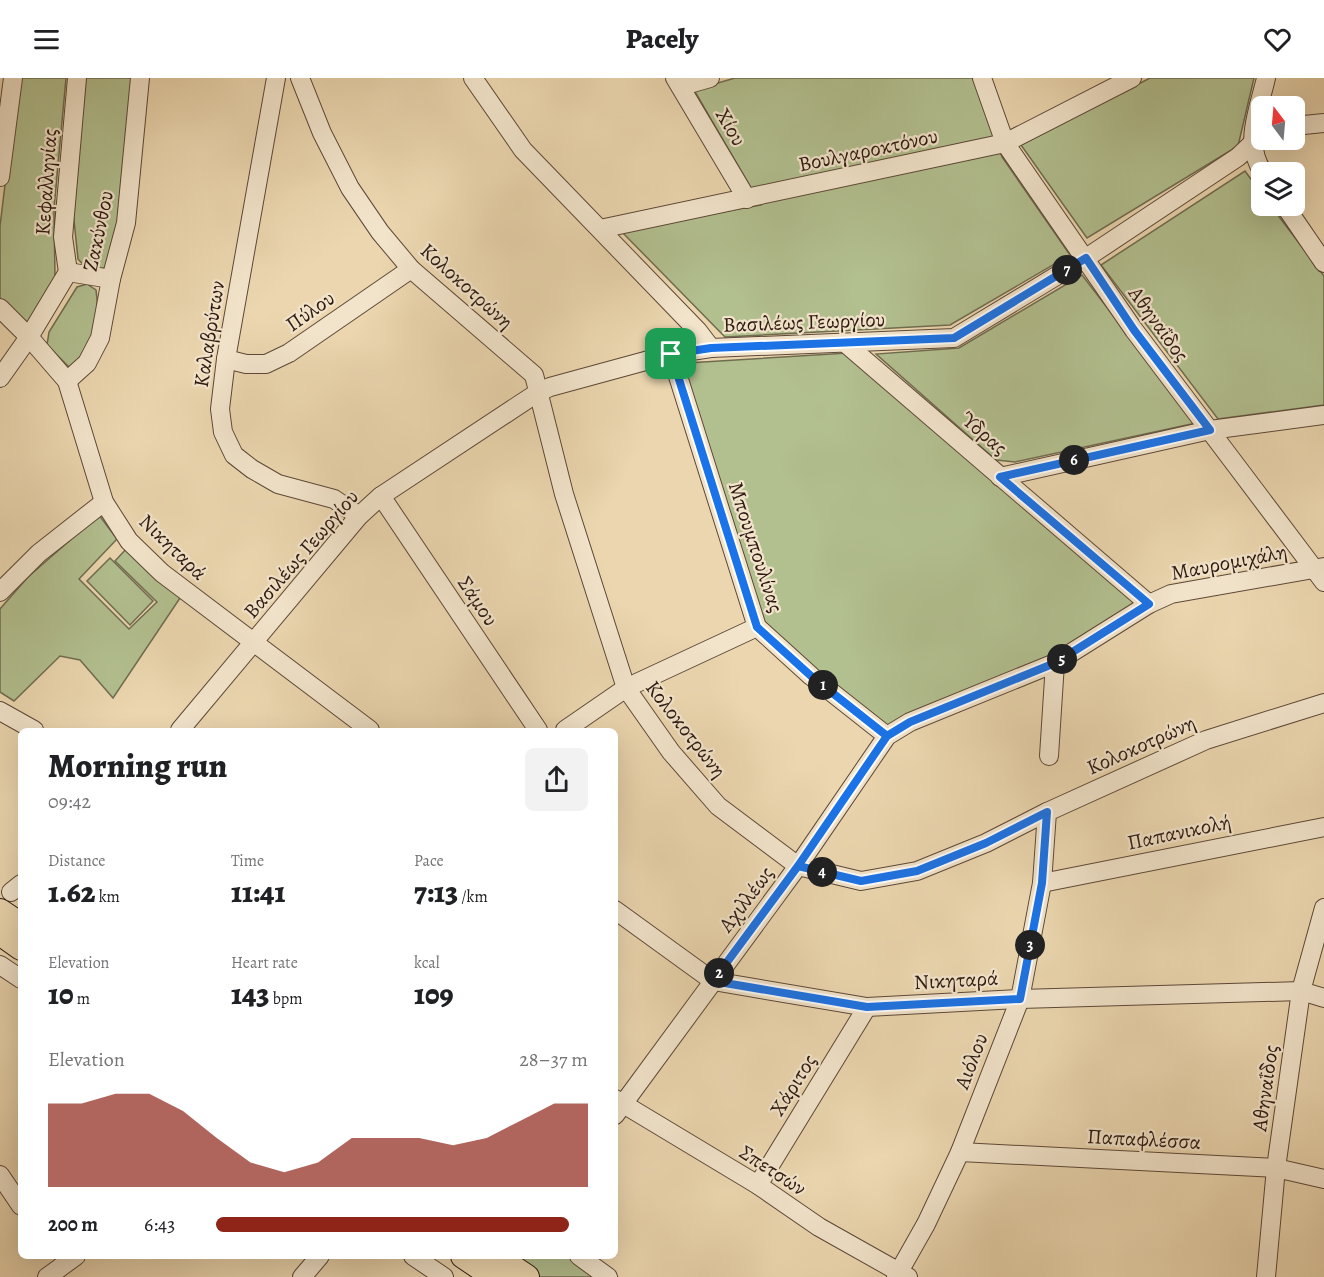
<!DOCTYPE html>
<meta charset="utf-8">
<style>
body{margin:0;font-family:Alegreya,serif;background:#f2f2f2;color:#202124;height:100vh;display:flex;flex-direction:column;font-size:22px;white-space:nowrap}
*{box-sizing:border-box;margin:0}
p{font-size:20px;color:#757577}
.icon{flex:none;width:33px;height:33px;fill:none;stroke:currentColor;stroke-width:2;stroke-linecap:round;stroke-linejoin:round}
.map{position:relative;flex:1;overflow:hidden}
.side{position:absolute;left:18px;top:650px;width:600px;height:531px;display:flex;flex-direction:column;background:#fff;border-radius:9px;box-shadow:0 6px 24px #0002}
.side>*{flex:none}
.needle{width:39px;rotate:344deg}
.buttons{position:absolute;left:1251px;top:18px;display:grid;gap:12px}
.buttons a{display:grid;place-items:center;width:54px;height:54px;border-radius:9px;background:#fff;box-shadow:0 6px 24px #0002;font-size:30px}
.pin{position:absolute;display:grid;place-items:center;width:51px;height:51px;color:#fff;margin:-26px;border-radius:12px;box-shadow:0 3px 9px #0006}
.km{position:absolute;width:30px;height:30px;margin:-15px;border-radius:50%;background:#222;color:#fff;font-size:16px;line-height:30px;text-align:center}
.round{display:grid;place-items:center;flex:none;width:63px;height:63px;border-radius:9px;background:#f2f2f2}
.head{display:flex;align-items:center;justify-content:space-between;height:102px;padding:0 30px}
h1{font-size:33px;font-weight:800;line-height:45px}
.figures{display:grid;grid-template-columns:repeat(3,1fr);gap:9px;height:102px;padding:6px 30px}
.figures div{display:grid;align-content:center}
.figures b{font-size:30px;font-weight:800}
.figures small{font-size:16px;font-weight:400}
.figures p{font-size:16px}
.chart{height:168px;padding:12px 30px}
.chart p{display:flex;justify-content:space-between}
.chart svg{width:100%;height:108px;margin-top:6px;fill:#8f2418;opacity:.7}
ul{padding:0 30px;list-style:none;font-size:20px}
li{display:grid;grid-template-columns:96px 72px 1fr;align-items:center;height:45px}
li i{height:15px;border-radius:8px;background:#8f2418}
header{display:flex;justify-content:space-between;align-items:center;height:78px;padding:0 30px;background:#fff;font-size:27px;font-weight:800}
.map>svg:first-child{display:block}
</style>
<header><svg class="icon" aria-label="menu" viewBox="0 0 24 24"><path d="M4 6h16M4 12h16M4 18h16"/></svg>Pacely<svg class="icon" aria-label="heart" viewBox="0 0 24 24"><path d="M12 20l-8-8c-3-5 5-10 8-4 3-6 11-1 8 4z"/></svg></header>
<div class="map">
<svg width="1324" height="1199" viewBox="0 0 1324 1199">
<rect width="100%" height="100%" fill="#ebd6af"/>
<filter id="stains"><feTurbulence type="fractalNoise" baseFrequency=".00333" numOctaves="4"/><feColorMatrix values="0 0 0 0 .2 0 0 0 0 .09 0 0 0 0 .02 0 0 0 .5 -.17"/></filter>
<radialGradient id="worn" r=".72"><stop offset=".6" stop-color="#630" stop-opacity="0"/><stop offset="1" stop-color="#630" stop-opacity=".3"/></radialGradient>
<!-- green -->
<g fill="#b2bf8f" stroke="#706c50" stroke-width="1.5">
<path d="M18,0H66L54,131L55,200L26,247L0,221V148Z"/>
<path d="M86,0H134L113,183L107,189L96,192L86,190L78,181L72,123Z"/>
<path d="M735,0H974L1002,79L1070,177L950,247L725,259L620,152L761,127L694,12Z"/>
<path d="M1150,0H1254L1238,68L1087,160L1021,67Z"/>
<path d="M1245,93L1261,115L1262,128H1271L1324,198V327L1218,341L1101,187Z"/>
<path d="M1082,197L1196,345L1015,384L996,382L876,276L959,270Z"/>
<path d="M87,206L96,212C101,239 90,273 70,290L47,267L49,254L77,209Z"/>
<path d="M848,275L1137,527L1054,581L888,648L870,640L763,547L682,289L687,285Z"/>
<path d="M99,437L117,461L79,501L129,551L157,524L115,483L127,470L180,520L113,620L80,582L60,578L14,623L0,614V531L28,499Z"/>
<path d="M110,480L153,523L130,547L87,503Z"/>
<path d="M516,1178H567L597,1199H534Z"/>
</g>
<g fill="none" stroke-linecap="round" stroke-linejoin="round">
<defs>
<g id="minor">
<path d="M276,0L226,281L220,331L223,354L234,377L252,391L278,406L334,421L359,438"/>
<path d="M300,0L322,55L350,110L380,154L411,191L534,297L564,416L626,610L671,674L718,728L798,788L861,803L917,793L986,765L1047,734L1206,662L1324,625"/>
<path d="M473,0L523,72L698,253L711,270"/>
<path d="M675,0L747,121"/>
<path d="M982,0L1005,65L1134,252L1324,504"/>
<path d="M682,8L710,0"/>
<path d="M1294,48L1324,45"/>
<path d="M1263,94C1243,66 1259,31 1266,0"/>
<path d="M0,99L13,0"/>
<path d="M1285,128L1324,185"/>
<path d="M600,151L1005,65L1132,0"/>
<path d="M68,194L111,201"/>
<path d="M0,230L29,259L67,303L104,424L129,463L162,495L370,652"/>
<path d="M845,265L1149,526"/>
<path d="M671,276L757,549L811,598L887,658"/>
<path d="M226,281L246,286H266L289,275L411,191"/>
<path d="M0,300L29,259L68,194L63,159L77,0"/>
<path d="M67,303L87,285L100,260L111,201L126,145L140,0"/>
<path d="M1000,399L1210,352L1324,337"/>
<path d="M381,418L538,652"/>
<path d="M0,514L39,475L104,424"/>
<path d="M0,633L34,652"/>
<path d="M180,652L359,438L381,418L537,315L550,309L671,276L711,270L954,260L1086,180L1238,79L1262,56"/>
<path d="M565,652L626,610L757,549"/>
<path d="M1049,678L1055,585"/>
<path d="M1042,805L1324,749"/>
<path d="M11,814L21,806"/>
<path d="M615,832L713,903L867,929L1020,921L1301,913L1324,920"/>
<path d="M0,887L21,901"/>
<path d="M615,1021L758,1107L819,1149L908,1199"/>
<path d="M615,1037L798,788L887,658L910,644L1055,585L1149,526L1171,516L1324,489"/>
<path d="M960,1074L1276,1090L1324,1101"/>
<path d="M0,1097L21,1128"/>
<path d="M758,1107L867,929"/>
<path d="M413,1178L444,1199"/>
<path d="M579,1178L608,1199"/>
<path d="M47,1199L76,1178"/>
<path d="M302,1199L320,1178"/>
<path d="M896,1199L926,1146L960,1074L1020,921L1042,805L1047,734"/>
<path d="M1266,1199L1276,1090L1301,913L1324,830"/>
</g>
<g id="major">
<path d="M0,833L21,847"/>
<path d="M0,855L21,870"/>
<path d="M463,1178L494,1199"/>
<path d="M496,1178L527,1199"/>
</g>
</defs>
<!-- minor casing -->
<use href="#minor" stroke="#5d4838" stroke-width="20"/>
<!-- major casing -->
<use href="#major" stroke="#2e1911" stroke-width="26"/>
<!-- minor -->
<use href="#minor" stroke="#f2e4cb" stroke-width="18"/>
<!-- major -->
<use href="#major" stroke="#ebd6af" stroke-width="24"/>
</g>
<g fill="none" stroke-linecap="round" stroke-linejoin="round">
<defs>
<path id="route" d="M671,276L757,549L811,598L887,658L798,788L713,903L867,929L1020,921L1042,805L1047,734L986,765L917,793L861,803L798,788L887,658L910,644L1055,585L1149,526L1000,399L1210,352L1134,252L1086,180L954,260L711,270L671,276"/>
</defs>
<!-- route casing -->
<use href="#route" stroke="#fff" stroke-width="12"/>
<!-- route -->
<use href="#route" stroke="#1a73e8" stroke-width="8"/>
</g>
<g text-anchor="middle" stroke-width="4.5" stroke-linejoin="round" paint-order="stroke">
<!-- street labels -->
<g font-size="21" fill="#2e1911" stroke="#f2e4cb">
<text transform="translate(731 49) rotate(60)" y="7">Χίου</text>
<text transform="translate(868 72) rotate(-12)" y="7">Βουλγαροκτόνου</text>
<text transform="translate(46 104) rotate(-86)" y="7">Κεφαλληνίας</text>
<text transform="translate(98 153) rotate(-78)" y="7">Ζακύνθου</text>
<text transform="translate(467 208) rotate(42)" y="7">Κολοκοτρώνη</text>
<text transform="translate(310 233) rotate(-35)" y="7">Πύλου</text>
<text transform="translate(804 244) rotate(-2)" y="7">Βασιλέως Γεωργίου</text>
<text transform="translate(1159 246) rotate(54)" y="7">Αθηναΐδος</text>
<text transform="translate(209 256) rotate(-81)" y="7">Καλαβρύτων</text>
<text transform="translate(984 355) rotate(41)" y="7">Ύδρας</text>
<text transform="translate(173 469) rotate(44)" y="7">Νικηταρά</text>
<text transform="translate(756 469) rotate(72)" y="7">Μπουμπουλίνας</text>
<text transform="translate(301 476) rotate(-49)" y="7">Βασιλέως Γεωργίου</text>
<text transform="translate(1229 484) rotate(-11)" y="7">Μαυρομιχάλη</text>
<text transform="translate(478 523) rotate(56)" y="7">Σάμου</text>
<text transform="translate(686 651) rotate(52)" y="7">Κολοκοτρώνη</text>
<text transform="translate(1141 667) rotate(-24)" y="7">Κολοκοτρώνη</text>
<text transform="translate(1179 754) rotate(-12)" y="7">Παπανικολή</text>
<text transform="translate(746 821) rotate(-53)" y="7">Αχιλλέως</text>
<text transform="translate(956 902) rotate(-3)" y="7">Νικηταρά</text>
<text transform="translate(971 983) rotate(-69)" y="7">Αιόλου</text>
<text transform="translate(793 1007) rotate(-58)" y="7">Χάριτος</text>
<text transform="translate(1265 1010) rotate(-82)" y="7">Αθηναΐδος</text>
<text transform="translate(1144 1061) rotate(3)" y="7">Παπαφλέσσα</text>
<text transform="translate(773 1092) rotate(33)" y="7">Σπετσών</text>
</g>
</g>
<rect width="100%" height="100%" filter="url(#stains)"/>
<rect width="100%" height="100%" fill="url(#worn)"/>
</svg>
<div class="buttons">
<a><svg class="needle" viewBox="-14 -14 28 28"><path d="M0-13l5 13h-10z" fill="#e53935"/><path d="M0 13l5-13h-10z" fill="#757577"/></svg></a>
<a><svg class="icon" aria-label="layers" viewBox="0 0 24 24"><path d="M12 4l9 5-9 5-9-5zM3 14l9 5 9-5"/></svg></a>
</div>
<div class="pin" style="left:671px;top:276px;background:#1e9e55"><svg class="icon" aria-label="arrive" viewBox="0 0 24 24"><path d="M6 21V4h12l-3 4 3 4H6"/></svg></div>
<b class="km" style="left:823px;top:607px">1</b>
<b class="km" style="left:719px;top:895px">2</b>
<b class="km" style="left:1030px;top:867px">3</b>
<b class="km" style="left:822px;top:794px">4</b>
<b class="km" style="left:1062px;top:581px">5</b>
<b class="km" style="left:1074px;top:382px">6</b>
<b class="km" style="left:1067px;top:192px">7</b>
<section class="side">
<div class="head"><div><h1>Morning run</h1><p>09:42</p></div><a class="round"><svg class="icon" aria-label="share" viewBox="0 0 24 24"><path d="M12 15V3M7 8l5-5 5 5M5 13v7h14v-7"/></svg></a></div>
<div class="figures">
<div><p>Distance</p><b>1.62<small> km</small></b></div>
<div><p>Time</p><b>11:41</b></div>
<div><p>Pace</p><b>7:13<small> /km</small></b></div>
</div>
<div class="figures">
<div><p>Elevation</p><b>10<small> m</small></b></div>
<div><p>Heart rate</p><b>143<small> bpm</small></b></div>
<div><p>kcal</p><b>109</b></div>
</div>
<div class="chart"><p><span>Elevation</span>28–37 m</p>
<svg viewBox="0 0 160 44" preserveAspectRatio="none"><path d="M0 44V10L10 10L20 6L30 6L40 13L50 24L60 34L70 38L80 34L90 24L100 24L110 24L120 27L130 24L140 17L150 10L160 10V44z"/></svg>
</div>
<ul>
<li><b>200 m</b>6:43<i style="width:95%"></i></li>
</ul>
</section>
</div>
